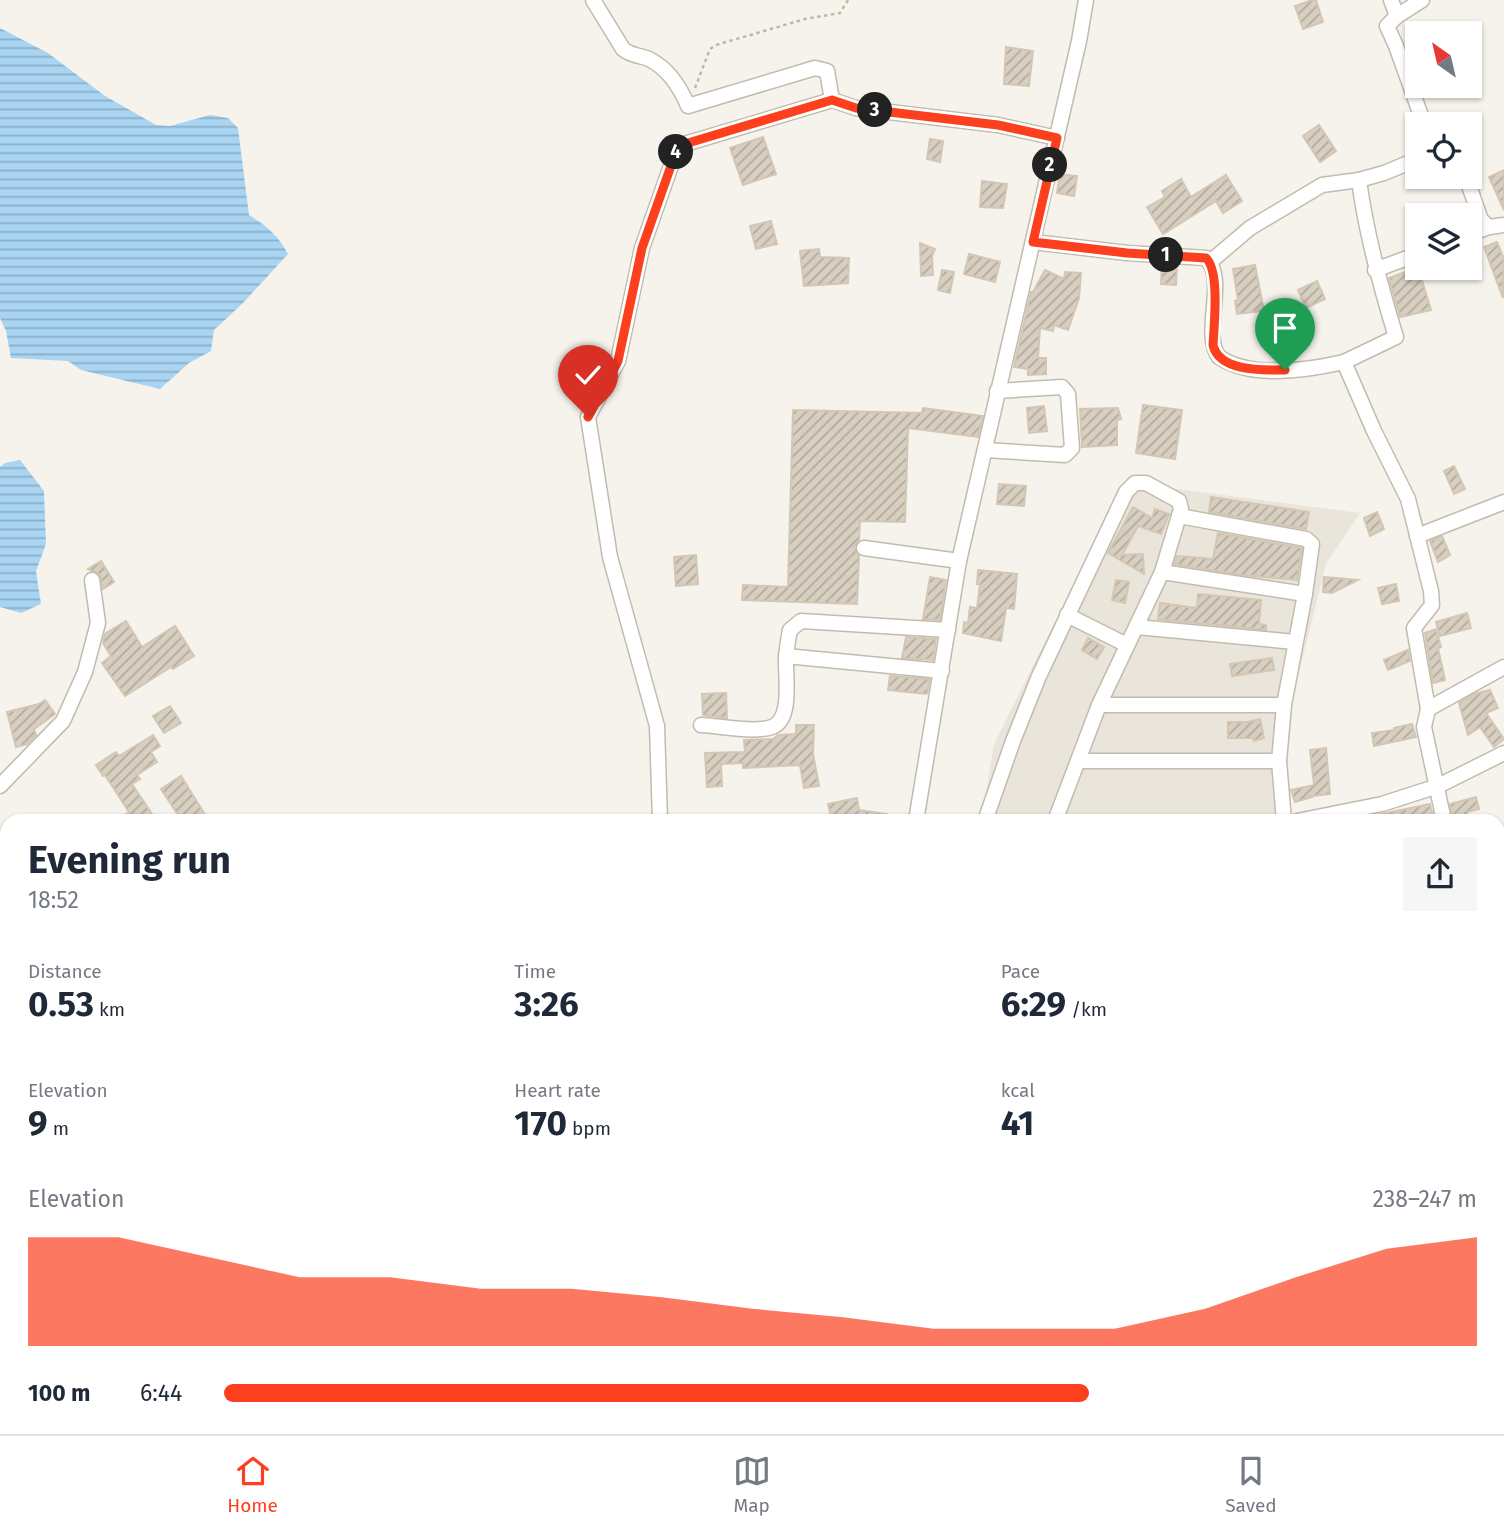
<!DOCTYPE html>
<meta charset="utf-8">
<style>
body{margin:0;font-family:"Fira Sans",sans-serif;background:#f6f6f7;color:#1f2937;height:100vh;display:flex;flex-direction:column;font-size:26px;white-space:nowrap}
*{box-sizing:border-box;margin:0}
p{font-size:23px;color:#747a83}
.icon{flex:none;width:38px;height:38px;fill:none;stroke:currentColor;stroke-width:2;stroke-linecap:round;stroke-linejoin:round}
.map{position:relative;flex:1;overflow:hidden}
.side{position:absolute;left:0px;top:814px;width:1505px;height:621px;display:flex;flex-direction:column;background:#fff;border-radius:21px 21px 0 0;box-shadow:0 2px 5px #0004}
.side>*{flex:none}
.needle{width:46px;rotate:326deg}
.controls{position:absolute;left:1405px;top:21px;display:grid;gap:14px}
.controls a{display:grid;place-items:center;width:77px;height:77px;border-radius:0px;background:#fff;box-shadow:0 2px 5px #0004;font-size:35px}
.pin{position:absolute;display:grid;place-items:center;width:60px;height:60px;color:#fff;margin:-72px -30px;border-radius:50% 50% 50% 0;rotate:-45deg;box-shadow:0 0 7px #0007}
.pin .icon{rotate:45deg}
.km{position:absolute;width:35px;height:35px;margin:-18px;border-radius:50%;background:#222;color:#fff;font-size:19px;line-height:35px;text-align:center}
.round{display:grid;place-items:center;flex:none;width:74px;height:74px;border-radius:0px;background:#f6f6f7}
.head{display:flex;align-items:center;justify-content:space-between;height:119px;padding:0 28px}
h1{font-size:38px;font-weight:700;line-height:52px}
.figures{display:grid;grid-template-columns:repeat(3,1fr);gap:10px;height:119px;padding:7px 28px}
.figures div{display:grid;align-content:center}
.figures b{font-size:35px;font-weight:700}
.figures small{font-size:19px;font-weight:400}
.figures p{font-size:19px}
.chart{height:196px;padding:14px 28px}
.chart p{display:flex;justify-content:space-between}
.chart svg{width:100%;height:126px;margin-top:7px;fill:#fc3f1d;opacity:.7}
ul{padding:0 28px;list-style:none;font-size:23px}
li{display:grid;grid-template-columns:112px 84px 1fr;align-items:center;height:52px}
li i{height:18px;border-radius:9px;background:#fc3f1d}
.dock{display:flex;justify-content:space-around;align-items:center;height:98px;border-top:2px solid #e0e1e3;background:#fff;font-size:19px;color:#747a83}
.dock a{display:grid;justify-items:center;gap:4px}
.dock .active{color:#fc3f1d}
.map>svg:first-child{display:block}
</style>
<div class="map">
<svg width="1504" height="1434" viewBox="0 0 1504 1434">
<defs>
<pattern id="water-rules" width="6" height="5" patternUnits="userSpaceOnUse" patternTransform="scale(1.75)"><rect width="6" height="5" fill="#a9d4f2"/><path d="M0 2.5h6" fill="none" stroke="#8caec5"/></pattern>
<pattern id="building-hatch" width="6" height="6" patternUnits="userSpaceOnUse" patternTransform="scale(1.75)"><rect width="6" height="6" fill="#d8cfc1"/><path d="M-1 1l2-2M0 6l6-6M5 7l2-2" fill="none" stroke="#b1aa9e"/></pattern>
</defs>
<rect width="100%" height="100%" fill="#f6f3ec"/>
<!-- residential -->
<g fill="#eae5da">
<path d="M1125,482L1360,513L1326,564L1288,717L1285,790L1289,821H981L994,744Z"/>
<path d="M983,1428H1336L1337,1434H984Z"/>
</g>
<!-- water -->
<g fill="url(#water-rules)">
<path d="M0,28L48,53L105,96L156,125L170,126L210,115L228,118L238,128L249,215C267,226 278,235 288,254L243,303L214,330L211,351L189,363L160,389L81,370L68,361L11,358L6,331L0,318Z"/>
<path d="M20,460L44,491L46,544L36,571L41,604L21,613L0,607V467L5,463Z"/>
</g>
<!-- building -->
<g fill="url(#building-hatch)" stroke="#d3c7b4" stroke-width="2">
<path d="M1312,0H1316L1323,22L1303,29L1295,6Z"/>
<path d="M1006,47L1033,51L1029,86L1004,84Z"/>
<path d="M1319,125L1336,151L1320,162L1303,136Z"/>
<path d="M763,137L776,174L743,185L730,148Z"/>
<path d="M930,139L943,141L940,162L927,159Z"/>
<path d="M1504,170V210L1489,177Z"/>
<path d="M1060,174L1077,176L1074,196L1057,193Z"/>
<path d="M1226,175L1242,201L1223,213L1216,201L1163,234L1147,207L1165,197L1162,191L1181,179L1191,197Z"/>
<path d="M982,181L1007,184L1003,208L980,207Z"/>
<path d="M771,221L777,244L756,249L750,226Z"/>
<path d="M1497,242L1504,259L1503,298L1484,247Z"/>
<path d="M920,243L935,249L932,256L933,275L921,276Z"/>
<path d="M819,249L820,257L849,258L848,283L804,286L800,251Z"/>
<path d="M969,254L1000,262L995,282L964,274Z"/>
<path d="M1162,265L1177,266L1176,285L1161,284Z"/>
<path d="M1255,265L1264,311L1237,314L1235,301L1238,300L1233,269Z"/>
<path d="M1418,267L1431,310L1400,317L1389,278Z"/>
<path d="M942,270L954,272L950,293L938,290Z"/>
<path d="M1045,270L1064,279L1065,272L1081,273L1079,298L1068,330L1054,325L1053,331L1040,328L1038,358H1046V374L1028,375V369L1014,367L1031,292H1033Z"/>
<path d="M1317,281L1325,299L1306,308L1298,290Z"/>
<path d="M1143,405L1182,410L1175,459L1136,453Z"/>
<path d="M1044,406L1047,431L1029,433L1027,408Z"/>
<path d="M923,408L983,416L978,437L908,428L905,522L860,521L859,540L854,547L859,556L857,604L742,600L743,585L788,587L793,410L922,413Z"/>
<path d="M1118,408L1121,419L1117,420V445L1082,447L1080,409Z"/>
<path d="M1454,466L1465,489L1454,494L1444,471Z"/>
<path d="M999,484L1026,486L1024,506L997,504Z"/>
<path d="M1211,497L1309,512L1306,529L1209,512Z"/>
<path d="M1133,507L1152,518L1155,509L1169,514L1161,534L1138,526L1122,555L1143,554L1144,574L1108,553Z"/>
<path d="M1377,512L1384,529L1370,536L1364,518Z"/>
<path d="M1218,533L1302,548L1297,580L1242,575L1174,564L1177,556L1213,559Z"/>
<path d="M1442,536L1450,555L1438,562L1430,541Z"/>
<path d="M696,555L698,584L676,586L674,557Z"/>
<path d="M101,561L114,582L103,589L100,575L88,569Z"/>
<path d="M978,570L1017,574L1014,609L1006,608L1001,641L963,633L964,622L968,623L970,607L977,608L980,584H977Z"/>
<path d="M930,577L946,580L940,620L923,619Z"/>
<path d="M1324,577L1358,580L1332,593L1323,592Z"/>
<path d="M1116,580L1129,582L1125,603L1112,600Z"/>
<path d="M1396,584L1399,601L1382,604L1378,588Z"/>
<path d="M1198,594L1261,600L1259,624L1266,625V630L1158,619L1160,603L1197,608Z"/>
<path d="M1467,613L1471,628L1440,636L1436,622Z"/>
<path d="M126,621L142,647L175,626L194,656L173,669L171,667L125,696L102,663L111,656L103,643L105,634Z"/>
<path d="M1436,629L1441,647L1438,648L1445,680L1433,683L1425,633Z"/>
<path d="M906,637L936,639L933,660L902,658Z"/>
<path d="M1088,638L1104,647L1097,659L1082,650Z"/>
<path d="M1408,650L1410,661L1388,670L1384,660Z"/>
<path d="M1272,658L1274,670L1232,676L1230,664Z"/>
<path d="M890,676L930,679L927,694L888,690Z"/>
<path d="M1490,690L1498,708L1486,713L1504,739L1494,747L1480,727L1468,735L1459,703L1474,694Z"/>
<path d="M726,693L727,718L703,715L702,694Z"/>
<path d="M45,700L55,714L34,729L36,735L27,744L16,747L7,712L39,704Z"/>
<path d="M170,706L181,723L164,733L153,716Z"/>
<path d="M1260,719L1264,738L1254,741L1253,738H1228V722H1248Z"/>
<path d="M1412,724L1416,737L1374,746L1372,733L1394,730V728Z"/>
<path d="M796,725H814L813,754L819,786L804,788L800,765L743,768V763L721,764L722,786L707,787L705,753L745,752L744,740L773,739L778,735L796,734Z"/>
<path d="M153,735L160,746L151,752L157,762L137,775L140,779L132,784L152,814L141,821H131L126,814L129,812L105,775L103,776L96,765L116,752L119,756Z"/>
<path d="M1326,748L1330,794L1311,796L1312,797L1295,802L1291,790L1314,785L1310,750Z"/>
<path d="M181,776L209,821H182L161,789Z"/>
<path d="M1476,797L1479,809L1467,812L1470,821H1453L1450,804Z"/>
<path d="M857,798L859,810L887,814L886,821H832L828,804Z"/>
<path d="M1430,804L1434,821H1367V817Z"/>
</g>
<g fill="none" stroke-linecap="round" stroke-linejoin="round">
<defs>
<g id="minor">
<path d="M593,0L623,49C631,56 640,55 649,59C669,69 680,87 688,106L815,68L827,71L832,100"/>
<path d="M1391,0L1397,16L1422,0"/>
<path d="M1397,16L1387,26L1396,46L1424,124"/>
<path d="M1466,177L1481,220L1489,227L1504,225"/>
<path d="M1470,234L1489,227"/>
<path d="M1033,242L1127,253L1206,258C1228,279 1201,334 1219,357C1251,379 1309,370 1344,362L1374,431L1408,499L1431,591L1432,605L1414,628L1428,709"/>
<path d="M1210,262L1250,228L1322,185L1359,180L1384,173L1418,159"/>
<path d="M1375,270L1418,254"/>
<path d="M1344,362L1396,337C1380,285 1366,234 1359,180"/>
<path d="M985,450L1065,455L1072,448L1068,394L1062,387L997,391"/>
<path d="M1179,516L1306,539L1312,544L1305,594L1284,705L1279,761L1284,821"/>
<path d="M1417,536L1504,502"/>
<path d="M864,548L959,561"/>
<path d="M1162,572L1305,594"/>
<path d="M1067,615L1127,645"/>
<path d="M1137,627L1295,642"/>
<path d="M786,656L942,671"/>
<path d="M1099,705H1284"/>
<path d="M701,725C720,726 754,733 772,727C793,720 785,675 786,657C787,648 788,639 790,630L801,621L948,630"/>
<path d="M1079,761H1279"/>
<path d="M0,786L63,721L85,672L98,623L92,580"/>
<path d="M660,821L657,726L610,557L588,417L618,361L642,248L678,146L832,100L856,108L998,125L1057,138"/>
<path d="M916,821L959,561L1079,41L1086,0"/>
<path d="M985,821L1013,741L1039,676L1126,492L1135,483H1146L1179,501L1181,509L1162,572L1099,705L1055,821"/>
<path d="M1297,821L1382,804L1438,786L1504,753"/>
<path d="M1444,821L1424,727L1428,709L1504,667"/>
<path d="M0,998L7,1013"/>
<path d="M0,1116L7,1130"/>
<path d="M171,1428L173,1434"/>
<path d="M620,1428L625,1434"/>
<path d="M770,1428L772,1434"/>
<path d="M1017,1428L1018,1434"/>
<path d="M1111,1431L1281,1434"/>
<path d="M664,1434L671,1428"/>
</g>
</defs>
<!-- minor casing -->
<use href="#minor" stroke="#c2bbae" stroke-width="17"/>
<!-- path -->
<path stroke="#c4b79f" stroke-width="2.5" stroke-dasharray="3.5 3.5" stroke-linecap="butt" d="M695,88L710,49L716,45L805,19L840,13L848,0"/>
<!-- minor -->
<use href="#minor" stroke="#fff" stroke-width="14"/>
</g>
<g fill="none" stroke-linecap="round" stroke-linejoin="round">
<defs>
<path id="route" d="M588,417L618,361L642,248L678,146L832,100L856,108L998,125L1057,138L1033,242L1127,253L1206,258C1220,271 1214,325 1213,345C1219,372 1264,370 1285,370"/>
</defs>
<!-- route casing -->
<use href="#route" stroke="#fff" stroke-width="14"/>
<!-- route -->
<use href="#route" stroke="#fc3f1d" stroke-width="9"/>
</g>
</svg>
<div class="controls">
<a><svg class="needle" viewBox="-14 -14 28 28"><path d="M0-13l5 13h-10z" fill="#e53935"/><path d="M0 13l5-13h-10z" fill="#747a83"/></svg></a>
<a><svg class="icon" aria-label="locate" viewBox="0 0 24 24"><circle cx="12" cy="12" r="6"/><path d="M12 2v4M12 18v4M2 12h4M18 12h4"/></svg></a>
<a><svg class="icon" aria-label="layers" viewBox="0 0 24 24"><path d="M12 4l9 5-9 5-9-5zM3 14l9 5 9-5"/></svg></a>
</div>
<div class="pin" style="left:1285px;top:370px;background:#1e9e55"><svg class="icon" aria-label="arrive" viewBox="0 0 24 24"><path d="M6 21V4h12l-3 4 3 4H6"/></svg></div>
<div class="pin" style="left:588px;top:417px;background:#d93025"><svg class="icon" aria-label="check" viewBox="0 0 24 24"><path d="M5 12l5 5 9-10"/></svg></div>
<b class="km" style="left:1166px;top:255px">1</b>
<b class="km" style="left:1050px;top:165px">2</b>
<b class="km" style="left:875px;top:110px">3</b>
<b class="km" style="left:676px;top:152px">4</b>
<section class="side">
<div class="head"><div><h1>Evening run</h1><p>18:52</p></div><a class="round"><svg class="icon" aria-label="share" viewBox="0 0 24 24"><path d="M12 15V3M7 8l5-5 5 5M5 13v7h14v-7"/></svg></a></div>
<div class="figures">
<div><p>Distance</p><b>0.53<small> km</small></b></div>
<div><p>Time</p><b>3:26</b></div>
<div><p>Pace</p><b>6:29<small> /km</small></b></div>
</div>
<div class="figures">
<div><p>Elevation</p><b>9<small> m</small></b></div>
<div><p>Heart rate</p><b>170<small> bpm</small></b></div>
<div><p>kcal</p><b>41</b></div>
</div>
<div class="chart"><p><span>Elevation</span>238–247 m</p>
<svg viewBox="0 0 160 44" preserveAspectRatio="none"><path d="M0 44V6L10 6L20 13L30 20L40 20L50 24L60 24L70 27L80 31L90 34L100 38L110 38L120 38L130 31L140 20L150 10L160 6V44z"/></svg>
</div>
<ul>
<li><b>100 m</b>6:44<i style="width:69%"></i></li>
</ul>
</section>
</div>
<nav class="dock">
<a class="active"><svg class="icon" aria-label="home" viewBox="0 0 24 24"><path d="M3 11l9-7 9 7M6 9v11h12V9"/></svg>Home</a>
<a><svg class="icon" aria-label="map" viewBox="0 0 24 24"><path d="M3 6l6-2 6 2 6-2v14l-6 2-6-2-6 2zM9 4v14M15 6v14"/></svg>Map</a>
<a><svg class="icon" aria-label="saved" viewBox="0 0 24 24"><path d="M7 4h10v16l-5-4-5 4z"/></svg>Saved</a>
</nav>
